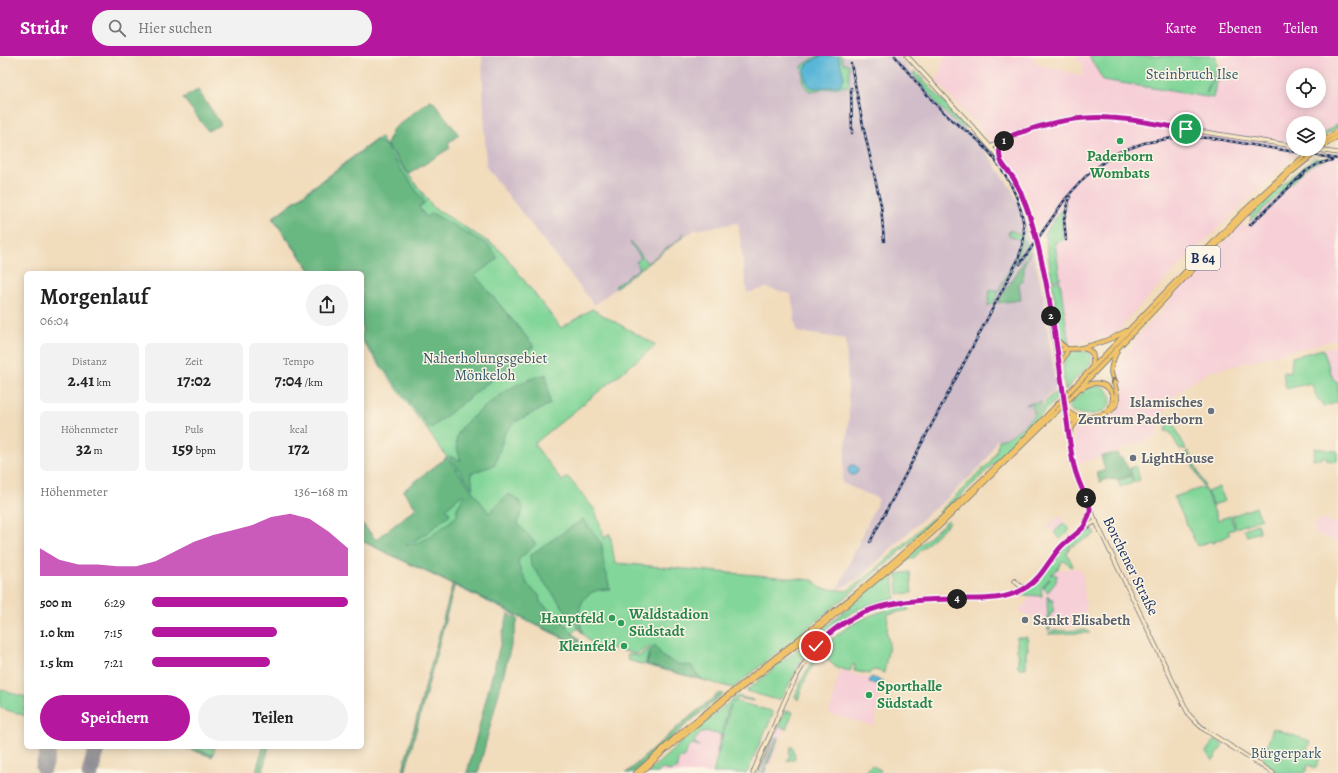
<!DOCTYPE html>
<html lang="de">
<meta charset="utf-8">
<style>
body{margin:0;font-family:Alegreya,serif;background:#f2f2f2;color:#222;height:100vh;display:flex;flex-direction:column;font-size:15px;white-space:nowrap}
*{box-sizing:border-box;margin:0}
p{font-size:13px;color:#767676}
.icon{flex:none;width:22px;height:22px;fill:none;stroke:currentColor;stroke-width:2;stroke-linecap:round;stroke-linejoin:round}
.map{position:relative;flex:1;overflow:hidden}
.side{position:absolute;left:24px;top:215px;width:340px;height:478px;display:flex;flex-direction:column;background:#fff;border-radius:6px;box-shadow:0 2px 10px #0003}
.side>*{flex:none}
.fabs{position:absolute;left:1286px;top:12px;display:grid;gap:8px}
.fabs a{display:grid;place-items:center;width:40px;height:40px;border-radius:50%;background:#fff;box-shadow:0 2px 10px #0003;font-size:20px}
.pin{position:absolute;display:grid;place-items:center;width:34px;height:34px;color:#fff;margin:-17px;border:2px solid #fff;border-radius:50%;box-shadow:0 1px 4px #0007}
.km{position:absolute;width:20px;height:20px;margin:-10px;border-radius:50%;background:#222;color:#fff;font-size:11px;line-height:20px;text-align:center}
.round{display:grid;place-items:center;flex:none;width:42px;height:42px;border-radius:21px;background:#f2f2f2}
.headline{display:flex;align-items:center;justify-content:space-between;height:68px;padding:0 16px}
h1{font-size:22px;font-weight:700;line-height:30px}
.figures{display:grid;grid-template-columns:repeat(3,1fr);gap:6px;height:68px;padding:4px 16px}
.figures div{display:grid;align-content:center;border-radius:6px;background:#f2f2f2;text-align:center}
.figures b{font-size:17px;font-weight:700}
.figures small{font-size:11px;font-weight:400}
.figures p{font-size:11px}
.chart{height:112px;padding:8px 16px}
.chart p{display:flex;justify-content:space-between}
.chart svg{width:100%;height:72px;margin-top:4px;fill:#b5179e;opacity:.7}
.primary-button{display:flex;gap:8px;margin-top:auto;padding:8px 16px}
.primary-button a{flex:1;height:46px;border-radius:24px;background:#b5179e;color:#fff;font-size:16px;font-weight:700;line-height:46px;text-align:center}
.primary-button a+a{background:#f2f2f2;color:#222}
ul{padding:0 16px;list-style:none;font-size:13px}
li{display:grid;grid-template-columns:64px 48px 1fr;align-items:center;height:30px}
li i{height:10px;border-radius:5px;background:#b5179e}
header{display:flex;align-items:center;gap:24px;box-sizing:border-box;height:56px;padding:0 20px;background:#b5179e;color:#fff}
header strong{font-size:19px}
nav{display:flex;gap:22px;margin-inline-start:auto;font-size:14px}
.search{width:280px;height:36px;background:#f2f2f2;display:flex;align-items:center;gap:10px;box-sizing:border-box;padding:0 14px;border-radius:22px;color:#767676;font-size:15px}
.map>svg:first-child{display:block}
</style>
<header>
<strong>Stridr</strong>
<div class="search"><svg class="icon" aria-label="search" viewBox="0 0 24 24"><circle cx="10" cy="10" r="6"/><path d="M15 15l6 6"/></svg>Hier suchen</div>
<nav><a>Karte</a><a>Ebenen</a><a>Teilen</a></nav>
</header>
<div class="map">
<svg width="1338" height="717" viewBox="0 0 1338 717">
<rect width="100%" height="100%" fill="#fcf5e5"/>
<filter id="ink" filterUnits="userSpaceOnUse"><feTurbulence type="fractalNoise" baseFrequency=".025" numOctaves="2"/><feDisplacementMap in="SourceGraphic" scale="8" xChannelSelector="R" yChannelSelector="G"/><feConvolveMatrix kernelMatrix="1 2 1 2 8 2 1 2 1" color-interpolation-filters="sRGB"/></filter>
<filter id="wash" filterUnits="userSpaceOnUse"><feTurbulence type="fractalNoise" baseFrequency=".012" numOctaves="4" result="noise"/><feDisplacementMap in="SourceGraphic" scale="16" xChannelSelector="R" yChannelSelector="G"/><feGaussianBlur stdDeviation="0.9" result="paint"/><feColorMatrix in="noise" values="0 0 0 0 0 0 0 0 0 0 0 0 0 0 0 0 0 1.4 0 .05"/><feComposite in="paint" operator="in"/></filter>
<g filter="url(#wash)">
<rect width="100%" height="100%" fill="#f1dcbc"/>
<!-- built -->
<g fill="#f6cfd7" fill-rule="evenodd">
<path d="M944,0H1034V7L1082,20L1083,9L1075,2L1078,0H1088L1103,24L1199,36L1221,9V0H1338V66L1319,81V67H1293V93H1303L1294,100L1189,200L1129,261L1120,273L1112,280L1068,289L1062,285L1059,280L1047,187L1040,176L1031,147L1019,124L1010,109L987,80L936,25L938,22ZM1293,19H1319V45H1293Z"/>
<path d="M1331,99L1338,101V283L1209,316L1187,329L1174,341L1163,357L1158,371L1156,382L1078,408L1074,376L1081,366L1113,359L1122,343L1117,310L1120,302L1134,287L1133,285L1163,254L1173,240L1244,166L1245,171L1308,113L1314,108L1327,104Z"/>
<path d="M1338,289V325L1333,323L1324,293Z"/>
<path d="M1060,460L1070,474L1060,483L1047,470Z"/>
<path d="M1319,463L1338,468V486L1316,478L1313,466L1318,467Z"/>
<path d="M1079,512L1082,515L1083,521L1087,570L1053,572L1048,575V563L1036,562V560L1021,558V550H1026V545L1029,544V540H1047V538H1043L1042,533L1052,518L1057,514Z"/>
<path d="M840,614L869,622L868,627L882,631L876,651L878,652L874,670L829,658Z"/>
<path d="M780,670L785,673L767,717H759Z"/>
<path d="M705,674L721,679L711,717H658L662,712L672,715L677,709L679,702L683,701L687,694L692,687L698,690L694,686L702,676Z"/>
</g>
<!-- industrial -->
<path fill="#d1bdc9" d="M482,0H821L807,9H841L838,0H897L906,9L946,59L974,81L985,94L1012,134L1024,160L1043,239L1056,332L1024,369L1005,383L996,384L987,403L980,411L941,448L931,455L861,521L837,534L879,443L842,427L849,362L846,283L797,276L791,238L766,232L747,237L738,167L694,174L692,176L683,181L594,249L486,111Z"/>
<!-- green -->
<g fill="#82d699" stroke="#4e827c">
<path d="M817,0H821L807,9L844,22L838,0H841L843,7L849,8V30L809,35L804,29L802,10Z"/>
<path d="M1089,0H1216L1217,11L1206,37H1207L1214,22L1218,18L1213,42L1103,24Z"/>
<path d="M914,16H916L966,70L964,73C943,58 929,37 913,18Z"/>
<path d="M1338,67V71L1319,84V81Z"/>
<path d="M380,81L434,152L495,190L503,197L561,272L592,253L656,289L534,388L562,425L568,421L595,454L605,483L608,478H610L615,507L813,524L821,532L847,535L873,516L928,466L937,459L939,461L883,511L733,632L646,609L649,597L645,609L627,604L628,603L627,598L639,600L650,592V590L637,598L592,588L578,572L573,577L580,585L577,589L362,485L363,468L376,484L416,452L403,435L447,401L362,285V217H312L272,162L374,85Z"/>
<path d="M1314,102L1326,103L1314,108L1307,112L1250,166L1251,160L1255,154L1291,121Z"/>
<path d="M1066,147C1061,160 1062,171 1063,184L1055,186L1060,223L1052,224L1046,185L1047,182L1044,178Z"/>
<path d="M1010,174L1021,179L1023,181L1021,192L1016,205L993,247L988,250L990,233L998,235L1015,203L1020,184L1008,179L1009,175Z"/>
<path d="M683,176V181L615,232L616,229L640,212L636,206L641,202L630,187L631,186L647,207L682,181Z"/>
<path d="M1024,183L1030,192L1019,207L1024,193Z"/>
<path d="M1060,225L1069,288H1068L1063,284L1059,273L1052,226Z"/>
<path d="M1323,293L1333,323L1338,326V346L1323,351L1321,344H1318L1311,327L1286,333L1283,316L1291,317L1292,301Z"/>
<path d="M1077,295C1086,294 1094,297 1090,308L1065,334C1064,325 1061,305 1068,298C1070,296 1074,296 1077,295Z"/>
<path d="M1096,329C1106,331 1110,334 1111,344C1110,347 1109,350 1107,352C1099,361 1075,361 1068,351C1076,341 1084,334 1096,329Z"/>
<path d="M1057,334L1059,340L1010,392L942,458L939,456L990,406L996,396L999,384C1019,381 1043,348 1057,334Z"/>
<path d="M1042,346L1033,358L1032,352L1034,347L1026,349V348Z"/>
<path d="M1171,358L1177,375L1186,393L1180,394L1170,376L1165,375Z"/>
<path d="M1315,392L1337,395V404L1336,406L1327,404L1326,401L1323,400L1322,403H1313Z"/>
<path d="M1188,395L1205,430H1203L1186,396Z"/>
<path d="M1136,410L1140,424L1134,426L1130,412Z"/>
<path d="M1131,420L1133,427L1120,431L1118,425Z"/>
<path d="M1204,431L1218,464L1230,460L1235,473L1228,475L1230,479L1212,487L1211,485L1197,490L1174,441Z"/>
<path d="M1219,431L1225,445L1213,449L1207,436Z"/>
<path d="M1256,451L1261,463L1236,472L1232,460Z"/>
<path d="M948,464L950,466L920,495L915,501L910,503L893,517L895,542C856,549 821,571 801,605C795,615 787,636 780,643H774L746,635L893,516V514Z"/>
<path d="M1065,468L1070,474L1060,483L1054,476L1062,469Z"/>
<path d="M1257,468L1260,476L1247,480L1244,473Z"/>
<path d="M1089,472L1093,474L1095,478L1070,491L1067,497L1073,510L1071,511L1066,506L1062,505L1057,514L1050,519L1052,518L1057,519L1056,526L1048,536L1043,532L1050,523H1049L1041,533L1042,540L1021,539L1041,521L1061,495Z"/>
<path d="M910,516L912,537L898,538L897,518Z"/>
<path d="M1047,540H1049L1050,545H1051V543H1053V556L1050,557V574H1048Z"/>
<path d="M907,550L909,554L888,558L887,577L889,588L884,617L876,614L871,615L869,618L854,615L855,609L853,608L850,615L841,613L840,611L839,613H838L823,600L828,590C812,608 805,621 798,644L795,641C813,588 853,558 907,550Z"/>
<path d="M1086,574L1090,577L1048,578L1052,575Z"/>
<path d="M1017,581H1027L1028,594L1026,595V612H1018V601H1019V598H1017Z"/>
<path d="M0,633C9,636 16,639 26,641L24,652H26V660L0,652Z"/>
<path d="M737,640L753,644V645L739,642L732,647L735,645L771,655L773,658L752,704L751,705L752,706L747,717H713L731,648L727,656V658L717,697L721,679L705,675L704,677H701L694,685L699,691L698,692L699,690L692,688L687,694L683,702H679L677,709V713H674L672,715L662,713L658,717H647L701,669Z"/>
<path d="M788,655L793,656L786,673L779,670L759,717H758L784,657Z"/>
<path d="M1273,672L1310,685L1307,694L1321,699L1316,712L1308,709L1305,717H1278L1263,707L1264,705L1262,704Z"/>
<path d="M777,681H779L764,717H762Z"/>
<path d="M1215,683L1223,689L1214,704H1212L1206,696Z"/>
<path d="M189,691H215L213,699Z"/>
<path d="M791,691H793L795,703L787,705L790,699L789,696Z"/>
<path d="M871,709L881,714L879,717H868L866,716Z"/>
</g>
<!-- forest -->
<g fill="#69b781" stroke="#427370" fill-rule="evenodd">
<path d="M198,34L221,68L208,75L183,42Z"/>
<path d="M430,44L433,45L459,79L448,87L450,92L409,118L387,89L392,74Z"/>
<path d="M378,84L387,91L389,96L425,147L419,151L426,161L432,157L488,189L496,199L497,202L495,205L475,219L534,290L430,373L362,283V217H313L273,162L375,85Z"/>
<path d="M1031,195L1025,207L1023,226L1019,227L1021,244L997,247Z"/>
<path d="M546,318L550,348L515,366L505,377L495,409L471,417L473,433L449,400L461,404C458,395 454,387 458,377C462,366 500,339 511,332C522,325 535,322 546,318Z"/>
<path d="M1117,397L1119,402H1122L1128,412L1131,419L1117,424L1108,423L1100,426L1096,417L1105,414L1101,400Z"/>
<path d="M447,401L489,457L508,438C515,441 522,445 523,454L518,465L519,469L536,488L519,503L518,508L528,529L539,539L540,546L562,564L579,585L577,588L485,543L362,485L363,468L376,484L416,452L403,435ZM463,438L464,441L457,452V460C442,471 426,488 406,489L408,487C424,482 437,468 450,458L446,452Z"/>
<path d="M583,463L602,488L603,504L610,533C594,533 582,538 579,557C578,563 582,572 583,578L531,509L530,499Z"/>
<path d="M452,530L454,531L405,717H402Z"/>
<path d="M508,558L518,563L478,717H467Z"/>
<path d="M655,589L664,602L678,608L692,610L695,616L703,624L647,609L650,595Z"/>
<path d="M719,637L723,638L685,670L634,717H626L681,668Z"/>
<path d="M183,691H189L213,699L212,701Z"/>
<path d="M263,691H269L262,717L256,715Z"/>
</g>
<!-- water -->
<g fill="#58b6d7" stroke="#3a729a">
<path d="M821,0H838L844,22L840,29C833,30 817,33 811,31C808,29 807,27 806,24C802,9 809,7 821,0Z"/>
<circle cx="853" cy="414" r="5"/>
<path d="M871,621L883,625L882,630L869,626Z"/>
</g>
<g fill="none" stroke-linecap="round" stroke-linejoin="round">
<!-- runway -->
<g stroke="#86868d" stroke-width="17">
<path d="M44,711L49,691"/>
<path d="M90,717L97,691"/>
</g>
</g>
</g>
<g filter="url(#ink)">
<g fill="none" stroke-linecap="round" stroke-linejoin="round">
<defs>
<g id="secondary">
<path d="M907,0L969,67L999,101L1015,126L1026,150L1037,184L1046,230L1074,412L1081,432L1099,472L1189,659L1197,667L1205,674L1273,717"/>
<path d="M991,91C1025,70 1069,59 1110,62C1133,63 1156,68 1179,72C1217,78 1255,84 1293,90"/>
<path d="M1311,93L1338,97"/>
<path d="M1000,103V95L1001,87"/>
<path d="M1083,472L1088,462L1090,453"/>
<path d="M1015,525L1019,529L1024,532"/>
<path d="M753,717C759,701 767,686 774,670C798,611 821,563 889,548C916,542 944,544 971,543C981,543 991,542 1002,541C1013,539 1023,534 1032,527L1067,484L1075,478L1096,465"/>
</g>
<g id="trunk">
<path d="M1319,88L1338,75"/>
<path d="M1322,91L1338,80"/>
<path d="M1055,283L1066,292"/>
<path d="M1082,292C1095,295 1094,300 1092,312"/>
<path d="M1057,296C1064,291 1073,294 1081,292C1098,288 1111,284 1126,275"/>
<path d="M1059,310L1067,296"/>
<path d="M1082,332C1094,324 1108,326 1113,340L1112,349L1108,355"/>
<path d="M1070,335L1242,157L1304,100"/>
<path d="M1071,341L1243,161L1288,119L1310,101"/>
<path d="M1065,354L1076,361"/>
<path d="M1067,364L1077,361L1084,362"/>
<path d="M1067,365C1076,366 1083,362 1091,361C1108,358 1121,354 1116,334C1115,328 1112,322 1111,316C1111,308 1114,302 1117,295"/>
<path d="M1069,379L1073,370L1078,364"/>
<path d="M636,717L685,673L857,537L926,477L1016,392L1055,351"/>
<path d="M641,717L661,698L727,643L824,568L930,479L1056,356"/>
</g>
</defs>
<!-- secondary casing -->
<use href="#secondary" stroke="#666c7f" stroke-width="5"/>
<!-- trunk casing -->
<use href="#trunk" stroke="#666c7f" stroke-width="5.5"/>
<!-- secondary -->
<use href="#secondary" stroke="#f9e7c3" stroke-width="3.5"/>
<!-- trunk -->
<use href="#trunk" stroke="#f1c36a" stroke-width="4"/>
<defs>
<g id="rail">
<path d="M851,8L864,74L881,149L884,185"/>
<path d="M851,32L852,77"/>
<path d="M1250,169L1306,115L1318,108L1332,104"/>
<path d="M1066,184L1064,163L1070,141"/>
<path d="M1020,208L1066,142L1085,121L1105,105L1119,96L1144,87L1178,81L1211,82L1338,103"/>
<path d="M870,486L1017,206C1020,197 1024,189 1024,179C1025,147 1003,109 981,87C970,76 956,69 945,58C927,40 911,20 895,0"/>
</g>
</defs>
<!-- rail casing -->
<use href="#rail" stroke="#1b2f5e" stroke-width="2.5"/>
<!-- rail -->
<use href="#rail" stroke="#fcf5e5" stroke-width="1" stroke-dasharray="3" stroke-linecap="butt"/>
<defs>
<g id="trunk-bridge">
<path d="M1304,100L1313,93"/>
<path d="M1310,101L1322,91"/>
<path d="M1055,351L1070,335"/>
<path d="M1056,356L1071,341"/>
</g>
</defs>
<!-- trunk-bridge casing -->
<use href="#trunk-bridge" stroke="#666c7f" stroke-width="5.5" stroke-linecap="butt"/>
<!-- trunk-bridge -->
<use href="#trunk-bridge" stroke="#f1c36a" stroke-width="4"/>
</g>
<!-- one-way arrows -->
<defs><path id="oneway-chevron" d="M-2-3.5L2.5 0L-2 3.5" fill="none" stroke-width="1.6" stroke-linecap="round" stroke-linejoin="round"/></defs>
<use stroke="#7b7263" href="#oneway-chevron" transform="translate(1114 325) rotate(-106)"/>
</g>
<g fill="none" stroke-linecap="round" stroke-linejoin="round" filter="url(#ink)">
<defs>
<path id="route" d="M816,590C856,548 901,543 957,543C981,543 1006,545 1027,531C1041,522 1048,506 1059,493C1065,485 1081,476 1085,469C1087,464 1091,457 1090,452C1089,447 1085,440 1083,435C1078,424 1074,413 1072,401C1061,327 1054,250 1035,178C1030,159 1023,140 1014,123C1010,117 1004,111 1001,105C999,100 999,92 1001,87C1006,80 1018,77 1025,75C1052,66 1081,60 1110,62C1135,63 1160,69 1186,73"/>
</defs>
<!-- route casing -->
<use href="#route" stroke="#fff" stroke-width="8"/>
<!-- route -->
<use href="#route" stroke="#b5179e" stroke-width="5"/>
</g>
<!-- markers -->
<g fill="#2e9e5b" stroke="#fcf5e5" stroke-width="1.5">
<circle cx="1120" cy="85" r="4"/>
<circle cx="612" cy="562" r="4"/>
<circle cx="621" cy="567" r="4"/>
<circle cx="624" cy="590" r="4"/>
<circle cx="869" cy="639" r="4"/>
</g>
<g fill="#6b7280" stroke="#fcf5e5" stroke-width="1.5">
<circle cx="1211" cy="355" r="4"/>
<circle cx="1133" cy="402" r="4"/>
<circle cx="1025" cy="564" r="4"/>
</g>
<g text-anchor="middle" stroke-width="3" stroke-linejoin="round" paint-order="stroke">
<!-- shield labels -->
<rect fill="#fcf5e5" stroke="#5e6a86" stroke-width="1" x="1186" y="190" width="34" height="24" rx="3"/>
<g font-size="14" font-weight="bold" fill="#1b2f5e">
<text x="1203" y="207">B 64</text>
</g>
<!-- park labels -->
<g font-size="15" fill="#35596d" stroke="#fcf5e5">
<text x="1192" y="23">Steinbruch Ilse</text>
<text x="485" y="307">Naherholungsgebiet<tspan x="485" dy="17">Mönkeloh</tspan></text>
<text x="1286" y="702">Bürgerpark</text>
</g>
<!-- leisure labels -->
<g font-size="15" font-weight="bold" fill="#27864d" stroke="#fcf5e5" text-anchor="start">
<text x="1120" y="105" text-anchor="middle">Paderborn<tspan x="1120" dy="17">Wombats</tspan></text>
<text x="629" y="563">Waldstadion<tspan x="629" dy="17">Südstadt</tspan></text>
<text x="604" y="567" text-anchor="end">Hauptfeld</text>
<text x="616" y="595" text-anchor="end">Kleinfeld</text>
<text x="877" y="635">Sporthalle<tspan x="877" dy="17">Südstadt</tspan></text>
</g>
<!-- worship labels -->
<g font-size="15" font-weight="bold" fill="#5b616d" stroke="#fcf5e5" text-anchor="start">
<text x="1203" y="351" text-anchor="end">Islamisches<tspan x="1203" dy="17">Zentrum Paderborn</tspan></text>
<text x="1141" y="407">LightHouse</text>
<text x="1033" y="569">Sankt Elisabeth</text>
</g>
<!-- street labels -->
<g font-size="15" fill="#1b2f5e" stroke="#fcf5e5">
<text transform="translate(1131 510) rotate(64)" y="5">Borchener Straße</text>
</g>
</g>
</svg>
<div class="fabs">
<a><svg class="icon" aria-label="locate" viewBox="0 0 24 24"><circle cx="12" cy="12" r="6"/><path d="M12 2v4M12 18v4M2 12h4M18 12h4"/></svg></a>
<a><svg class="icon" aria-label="layers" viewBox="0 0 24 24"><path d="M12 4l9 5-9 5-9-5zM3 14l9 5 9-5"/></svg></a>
</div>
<div class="pin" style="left:1186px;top:73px;background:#1e9e55"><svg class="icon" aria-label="arrive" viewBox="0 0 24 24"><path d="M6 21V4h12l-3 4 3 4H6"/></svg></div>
<div class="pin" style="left:816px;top:590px;background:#d93025"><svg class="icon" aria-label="check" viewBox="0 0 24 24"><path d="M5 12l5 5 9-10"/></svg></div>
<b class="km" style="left:1004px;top:85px">1</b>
<b class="km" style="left:1051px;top:260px">2</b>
<b class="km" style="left:1086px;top:442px">3</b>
<b class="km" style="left:957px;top:543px">4</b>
<section class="side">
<div class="headline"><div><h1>Morgenlauf</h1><p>06:04</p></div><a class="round"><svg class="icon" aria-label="share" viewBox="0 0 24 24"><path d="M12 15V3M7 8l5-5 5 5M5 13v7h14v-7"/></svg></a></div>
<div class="figures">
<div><p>Distanz</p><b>2.41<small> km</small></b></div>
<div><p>Zeit</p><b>17:02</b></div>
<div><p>Tempo</p><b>7:04<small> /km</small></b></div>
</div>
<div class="figures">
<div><p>Höhenmeter</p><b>32<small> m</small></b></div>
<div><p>Puls</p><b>159<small> bpm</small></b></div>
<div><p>kcal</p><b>172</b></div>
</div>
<div class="chart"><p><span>Höhenmeter</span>136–168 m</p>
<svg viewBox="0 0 160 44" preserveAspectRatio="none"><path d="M0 44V27L10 34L20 37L30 37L40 38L50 38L60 35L70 29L80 23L90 19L100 16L110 13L120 8L130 6L140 9L150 17L160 27V44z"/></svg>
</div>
<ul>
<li><b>500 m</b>6:29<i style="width:100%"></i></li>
<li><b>1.0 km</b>7:15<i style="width:64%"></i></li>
<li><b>1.5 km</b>7:21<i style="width:60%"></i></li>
</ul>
<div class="primary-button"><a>Speichern</a><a>Teilen</a></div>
</section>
</div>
